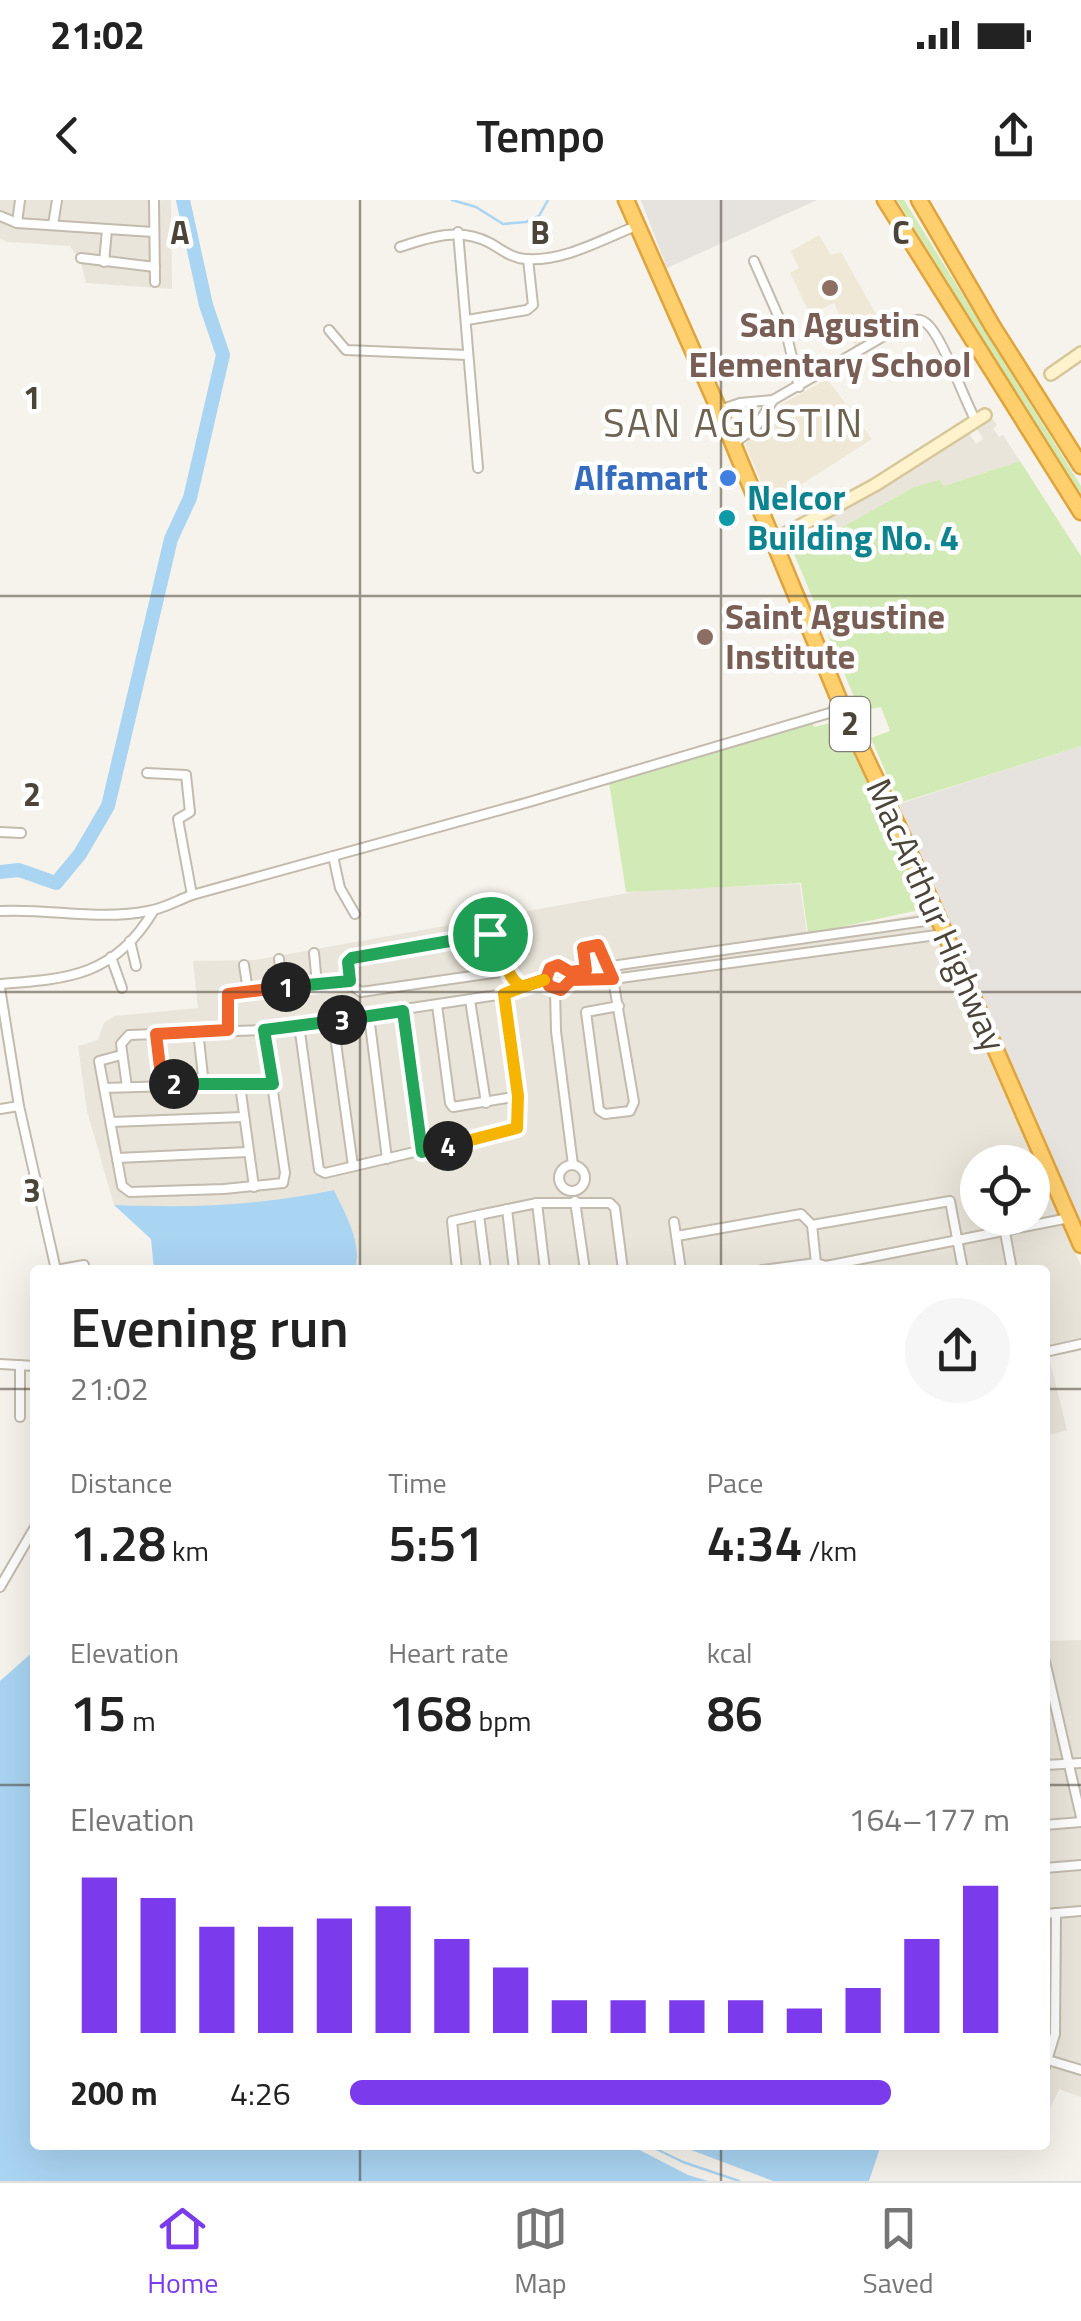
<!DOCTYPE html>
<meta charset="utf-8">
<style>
body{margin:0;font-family:"Titillium Web",sans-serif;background:#f6f6f6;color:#222;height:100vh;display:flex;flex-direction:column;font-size:38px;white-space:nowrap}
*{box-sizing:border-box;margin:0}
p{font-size:32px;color:#767676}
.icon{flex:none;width:55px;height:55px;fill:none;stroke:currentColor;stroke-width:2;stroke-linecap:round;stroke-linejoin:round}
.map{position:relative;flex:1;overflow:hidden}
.details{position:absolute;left:30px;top:1065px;width:1020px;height:885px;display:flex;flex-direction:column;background:#fff;border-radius:10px;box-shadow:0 10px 40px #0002}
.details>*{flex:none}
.tools{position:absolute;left:960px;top:945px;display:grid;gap:20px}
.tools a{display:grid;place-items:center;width:90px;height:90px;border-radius:50%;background:#fff;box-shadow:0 10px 40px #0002;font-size:50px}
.pin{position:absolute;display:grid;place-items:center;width:85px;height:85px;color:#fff;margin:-42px;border:5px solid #fff;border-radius:50%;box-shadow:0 2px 10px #0007}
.km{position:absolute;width:50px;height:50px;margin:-25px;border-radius:50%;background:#222;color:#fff;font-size:28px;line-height:50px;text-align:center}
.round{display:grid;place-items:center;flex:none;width:105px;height:105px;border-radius:52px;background:#f6f6f6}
.headline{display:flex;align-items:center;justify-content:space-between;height:170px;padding:0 40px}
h1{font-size:55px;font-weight:600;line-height:75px}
.stats{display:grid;grid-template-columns:repeat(3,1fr);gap:15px;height:170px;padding:10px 40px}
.stats div{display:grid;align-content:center}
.stats b{font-size:50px;font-weight:600}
.stats small{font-size:28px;font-weight:400}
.stats p{font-size:28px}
.chart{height:280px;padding:20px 40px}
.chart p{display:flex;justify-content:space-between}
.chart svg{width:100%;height:180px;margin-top:10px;stroke:#7c3aed;stroke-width:6}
ul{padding:0 40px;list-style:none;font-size:32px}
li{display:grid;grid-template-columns:160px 120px 1fr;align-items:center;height:75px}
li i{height:25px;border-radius:12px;background:#7c3aed}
.status{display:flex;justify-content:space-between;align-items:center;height:70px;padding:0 50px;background:#fff;direction:ltr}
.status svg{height:28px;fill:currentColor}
header{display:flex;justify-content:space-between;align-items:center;height:130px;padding:0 40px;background:#fff;font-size:45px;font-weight:600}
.tab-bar{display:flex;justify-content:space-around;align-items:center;height:140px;border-top:2px solid #e0e0e0;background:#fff;font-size:28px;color:#767676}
.tab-bar a{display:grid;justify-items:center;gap:5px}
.tab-bar .selected{color:#7c3aed}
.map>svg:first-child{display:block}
</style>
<div class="status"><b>21:02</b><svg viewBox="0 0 49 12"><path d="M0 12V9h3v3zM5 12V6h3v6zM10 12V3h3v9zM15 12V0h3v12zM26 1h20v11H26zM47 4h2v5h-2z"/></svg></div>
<header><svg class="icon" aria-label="back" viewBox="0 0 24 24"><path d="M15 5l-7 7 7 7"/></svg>Tempo<svg class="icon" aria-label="share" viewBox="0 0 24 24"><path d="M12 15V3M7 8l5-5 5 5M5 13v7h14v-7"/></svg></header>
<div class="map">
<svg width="1081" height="1981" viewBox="0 0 1081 1981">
<rect width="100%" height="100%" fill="#f6f3ec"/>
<!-- residential -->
<g fill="#eae5da" fill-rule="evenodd">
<path d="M0,0H171L172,89L86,83L81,63L70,46L7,42L0,38Z"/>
<path d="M992,218L997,225L993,229L999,237L1003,235L1020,261L944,286L914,287L794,354L787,340L968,232L976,244L983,239L976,227Z"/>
<path d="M800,684L807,735L928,712L1081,1066V1148L1049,1157L1067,1230L1045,1236V1070H355L358,1060L333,990L268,1003L184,1007L114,1005L87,911L78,846L98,840L104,823L114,816L198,808L193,761L255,760L645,690ZM978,962H1032V1018H978Z"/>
<path d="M1081,1440V1897L1059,1889L1045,1919V1441Z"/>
</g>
<!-- industrial -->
<g fill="#e6e2dd">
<path d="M641,0H817L667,68Z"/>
<path d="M1081,546V1025L899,604Z"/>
</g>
<!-- education -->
<g fill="#efe8d6">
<path d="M819,35L831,55L841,52L886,132L856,148L834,103L810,114L790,73L799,68L791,51Z"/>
<path d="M827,179L872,239L771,304L745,244L775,208Z"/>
</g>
<!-- green -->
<g fill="#d2eab5">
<path d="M897,0H904L1081,286V298Z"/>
<path d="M1020,261L1081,356V546L899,603L871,538L890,531L881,507L860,511L794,354L914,287L940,280L944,286Z"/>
<path d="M842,520L924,709L808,734L801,683L626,692L609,582L812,521L814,527Z"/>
</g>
<!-- water -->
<g fill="#a9d4f2">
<path d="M334,990C345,1014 363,1043 355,1070H154L151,1039L114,1005C193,1008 255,1006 334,990Z"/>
<path d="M35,1450V1945H630L688,1975L708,1981H0V1481Z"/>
<path d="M678,1945H881L869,1981H773Z"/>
</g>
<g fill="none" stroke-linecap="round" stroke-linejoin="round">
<!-- stream -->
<g stroke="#a9d4f2" stroke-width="2.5">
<path d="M452,0L476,7L503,24L526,22L539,16L548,0"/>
<path d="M648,1945L683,1962L739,1981"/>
</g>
<!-- river -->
<path stroke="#a9d4f2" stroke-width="14" d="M0,672L19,670L56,683L80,654L108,606L171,339L190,298L223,155L206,105L183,0"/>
<defs>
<g id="street">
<path d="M154,0L155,82"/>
<path d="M0,16L17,23L153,32"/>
<path d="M17,23L20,0"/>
<path d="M53,25L57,0"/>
<path d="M458,32L478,268"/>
<path d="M400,47C431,37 459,27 490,43C501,49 511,58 525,59C563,62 601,40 636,26"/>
<path d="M81,58L155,67"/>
<path d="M754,61L787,136L799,187"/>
<path d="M104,62L107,30"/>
<path d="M467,120L527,110L533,105L528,59"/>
<path d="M329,130L346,150L468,155"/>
<path d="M720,210L740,203L773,200L910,121C917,120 920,118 926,123C942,135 964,200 976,221"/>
<path d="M733,244L756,227L773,200"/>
<path d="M147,573L186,575L190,612L178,619L192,695"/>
<path d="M0,632L21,633"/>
<path d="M333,656L340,688L355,714"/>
<path d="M0,711C49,708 99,721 148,711C163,709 178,700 192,695L529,602L843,509"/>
<path d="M130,741L136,766"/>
<path d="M314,753L317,784"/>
<path d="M111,757L122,788"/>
<path d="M279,759L283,788"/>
<path d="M244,765L248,791"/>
<circle cx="559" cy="778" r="13"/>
<path d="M586,770L583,748L598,745L613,779L634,902L630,911L605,914L599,910L586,812L619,806"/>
<path d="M507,771L502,736L497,734L353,758L348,762L351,785L361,792L507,771L523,787"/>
<path d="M570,772L939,719"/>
<path d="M571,780L613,779L944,734"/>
<path d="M0,784C69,779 115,776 154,710"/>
<path d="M0,788L19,906L56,1070"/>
<path d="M555,790L556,831L573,965"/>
<path d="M504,794L519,896L517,928L325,973L319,970L299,825L504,794L546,779"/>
<path d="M470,800L486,903"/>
<path d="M437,805L450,903L453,907L519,896"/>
<path d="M403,811L422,952"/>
<path d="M369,816L387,959"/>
<path d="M333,821L353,966"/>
<path d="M198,831L204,885"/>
<path d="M228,831L229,793L350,781"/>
<path d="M156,834L162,884"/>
<path d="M273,883L104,888L122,986L130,992L224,989L283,983L285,973L264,830L299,825"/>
<path d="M240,885L254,987"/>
<path d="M127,887L121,844L129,835L264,830"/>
<path d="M104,888L99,861L121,855"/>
<path d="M0,909L19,906"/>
<path d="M111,922L243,917"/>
<path d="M117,958L248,952"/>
<circle cx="572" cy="978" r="13"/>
<path d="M575,1001L585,1070"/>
<path d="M537,1003L545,1070"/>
<path d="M507,1009L514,1070"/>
<path d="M674,1022L681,1070"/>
<path d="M812,1025L816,1063"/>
<path d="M1005,1032L1012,1070"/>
<path d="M677,1036L801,1014L812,1025L950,1001L963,1070"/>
<path d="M56,1070L84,1065"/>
<path d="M457,1070L452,1021L479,1015"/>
<path d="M486,1070L479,1015L537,1003H610L615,1008L623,1070"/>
<path d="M762,1070L816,1063L826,1066L1069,1018"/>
<path d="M1045,1152L1081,1144"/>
<path d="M0,1164L35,1166"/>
<path d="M20,1165V1217"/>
<path d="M0,1387L35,1327"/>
<path d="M1045,1461L1081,1617"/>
<path d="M1045,1565L1081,1563"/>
<path d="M1045,1625L1081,1622"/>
<path d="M1045,1668L1081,1665"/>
<path d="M1045,1714L1081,1711"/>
<path d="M1048,1860L1081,1870"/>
<path d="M1045,1867L1055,1834L1056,1713"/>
</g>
<g id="secondary">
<path d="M1051,174L1081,153"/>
<path d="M774,340L875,285L985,215"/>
</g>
<g id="highway">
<path d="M626,0L719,210L843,509L898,626L1081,1045"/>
<path d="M885,0L1081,312"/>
<path d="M919,0L993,127L1081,266"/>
</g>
</defs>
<!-- street casing -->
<use href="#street" stroke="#c2bbae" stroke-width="12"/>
<!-- secondary casing -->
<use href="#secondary" stroke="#d6c79b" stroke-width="16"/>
<!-- highway casing -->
<use href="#highway" stroke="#e0a43c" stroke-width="19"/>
<!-- street -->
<use href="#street" stroke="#fff" stroke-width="8"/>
<!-- secondary -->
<use href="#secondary" stroke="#fff3cd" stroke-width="11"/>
<!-- highway -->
<use href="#highway" stroke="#ffcf6e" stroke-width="14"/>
</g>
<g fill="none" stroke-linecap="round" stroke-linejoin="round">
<defs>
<path id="split-1" d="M286,787L350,781L348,762L352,758L490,734"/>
<path id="split-2" d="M174,884H162L156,834L228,830V794L286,787"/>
<path id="split-3" d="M174,884H273L264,830L342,820"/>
<path id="split-4" d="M342,820L403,811L422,952L448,946"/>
<path id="split-5" d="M448,946L517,928L518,896L504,794L525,786"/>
<path id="split-6" d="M525,786L546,779L549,786L561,790L571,780L613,779L598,745L583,748L586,770L570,772L558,765L550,768L546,779L544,780"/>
<path id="split-7" d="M490,734L502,736C505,756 504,776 522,787L544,780"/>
</defs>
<!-- split-1 casing -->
<use href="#split-1" stroke="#fff" stroke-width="20"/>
<!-- split-2 casing -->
<use href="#split-2" stroke="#fff" stroke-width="20"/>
<!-- split-3 casing -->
<use href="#split-3" stroke="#fff" stroke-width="20"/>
<!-- split-4 casing -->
<use href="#split-4" stroke="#fff" stroke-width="20"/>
<!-- split-5 casing -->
<use href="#split-5" stroke="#fff" stroke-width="20"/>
<!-- split-6 casing -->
<use href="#split-6" stroke="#fff" stroke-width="20"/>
<!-- split-7 casing -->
<use href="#split-7" stroke="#fff" stroke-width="20"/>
<!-- split-1 -->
<use href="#split-1" stroke="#22a559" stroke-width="12"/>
<!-- split-2 -->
<use href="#split-2" stroke="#f0652b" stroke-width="12"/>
<!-- split-3 -->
<use href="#split-3" stroke="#22a559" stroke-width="12"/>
<!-- split-4 -->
<use href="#split-4" stroke="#22a559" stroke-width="12"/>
<!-- split-5 -->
<use href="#split-5" stroke="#f5b400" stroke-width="12"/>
<!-- split-6 -->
<use href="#split-6" stroke="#f0652b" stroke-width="12"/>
<!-- split-7 -->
<use href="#split-7" stroke="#f5b400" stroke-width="12"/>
</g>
<!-- grid -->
<path fill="none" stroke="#4b4439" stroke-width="2.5" stroke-opacity="0.55" d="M360,0V1070M721,0V1070M0,396H1081M0,792H1081M0,1189H35M1045,1189H1081M0,1585H35M1045,1585H1081M360,1945V1981M721,1945V1981"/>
<!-- markers -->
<g fill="#8d6e63" stroke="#fff" stroke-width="4">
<circle cx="830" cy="88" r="10"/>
<circle cx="705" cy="437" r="10"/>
</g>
<circle fill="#3f7fe0" stroke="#fff" stroke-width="4" cx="728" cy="278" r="10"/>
<circle fill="#0f9aa8" stroke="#fff" stroke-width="4" cx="727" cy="318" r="10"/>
<g text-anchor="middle" stroke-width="9" stroke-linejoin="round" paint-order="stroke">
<!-- shield labels -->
<rect fill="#fff" stroke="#817c74" stroke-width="2.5" x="830" y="497" width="40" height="54" rx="8"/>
<g font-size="32" font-weight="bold" fill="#4b4439">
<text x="850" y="535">2</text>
</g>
<!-- education labels -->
<g font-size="35" font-weight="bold" fill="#785e54" stroke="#fff">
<text x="830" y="137">San Agustin<tspan x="830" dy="40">Elementary School</tspan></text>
<text x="725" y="429" text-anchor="start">Saint Agustine<tspan x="725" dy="40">Institute</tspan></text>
</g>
<!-- shop labels -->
<g font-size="35" font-weight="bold" fill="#366cbe" stroke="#fff" text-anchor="end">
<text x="708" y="290">Alfamart</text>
</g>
<!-- culture labels -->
<g font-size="35" font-weight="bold" fill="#0d838f" stroke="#fff" text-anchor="start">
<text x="747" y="310">Nelcor<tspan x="747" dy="40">Building No. 4</tspan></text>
</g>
<!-- street labels -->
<g font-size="35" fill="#4b4439" stroke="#fff">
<text transform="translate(936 715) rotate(66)" y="12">MacArthur Highway</text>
</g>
<!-- quarter labels -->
<g font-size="40" letter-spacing="2.5" fill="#6e6250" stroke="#fff">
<text x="734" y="237">SAN AGUSTIN</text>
</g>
</g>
<g font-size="32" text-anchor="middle" font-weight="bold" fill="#4b4439" stroke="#fff" stroke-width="9" stroke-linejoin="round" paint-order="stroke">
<text x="180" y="44">A</text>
<text x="540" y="44">B</text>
<text x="901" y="44">C</text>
<text x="32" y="209">1</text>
<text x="32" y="606">2</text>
<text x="32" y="1002">3</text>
</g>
</svg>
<div class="tools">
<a><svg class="icon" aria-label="locate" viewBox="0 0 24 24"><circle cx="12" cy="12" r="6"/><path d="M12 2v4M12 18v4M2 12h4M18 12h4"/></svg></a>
</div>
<div class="pin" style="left:490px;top:734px;background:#1e9e55"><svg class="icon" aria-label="arrive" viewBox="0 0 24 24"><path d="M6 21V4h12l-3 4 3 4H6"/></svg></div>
<b class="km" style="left:286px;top:787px">1</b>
<b class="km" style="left:174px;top:884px">2</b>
<b class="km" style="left:342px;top:820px">3</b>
<b class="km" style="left:448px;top:946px">4</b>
<section class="details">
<div class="headline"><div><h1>Evening run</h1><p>21:02</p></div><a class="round"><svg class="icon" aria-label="share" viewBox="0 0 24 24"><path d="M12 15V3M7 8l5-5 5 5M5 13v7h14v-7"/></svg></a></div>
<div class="stats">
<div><p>Distance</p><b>1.28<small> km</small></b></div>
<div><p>Time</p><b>5:51</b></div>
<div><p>Pace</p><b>4:34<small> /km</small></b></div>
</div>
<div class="stats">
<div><p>Elevation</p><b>15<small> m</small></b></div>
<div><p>Heart rate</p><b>168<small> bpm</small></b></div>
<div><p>kcal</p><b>86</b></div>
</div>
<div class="chart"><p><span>Elevation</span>164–177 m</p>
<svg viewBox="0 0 160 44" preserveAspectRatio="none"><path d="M5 44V6M15 44V11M25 44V18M35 44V18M45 44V16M55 44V13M65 44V21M75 44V28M85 44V36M95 44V36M105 44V36M115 44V36M125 44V38M135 44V33M145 44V21M155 44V8"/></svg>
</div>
<ul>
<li><b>200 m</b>4:26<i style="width:82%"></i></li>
</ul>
</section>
</div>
<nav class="tab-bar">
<a class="selected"><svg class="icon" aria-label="home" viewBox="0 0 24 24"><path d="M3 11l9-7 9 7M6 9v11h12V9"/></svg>Home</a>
<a><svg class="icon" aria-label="map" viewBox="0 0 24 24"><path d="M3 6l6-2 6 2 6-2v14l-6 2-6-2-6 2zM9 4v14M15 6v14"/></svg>Map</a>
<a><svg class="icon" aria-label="saved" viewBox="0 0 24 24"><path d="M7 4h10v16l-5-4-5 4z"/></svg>Saved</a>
</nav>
